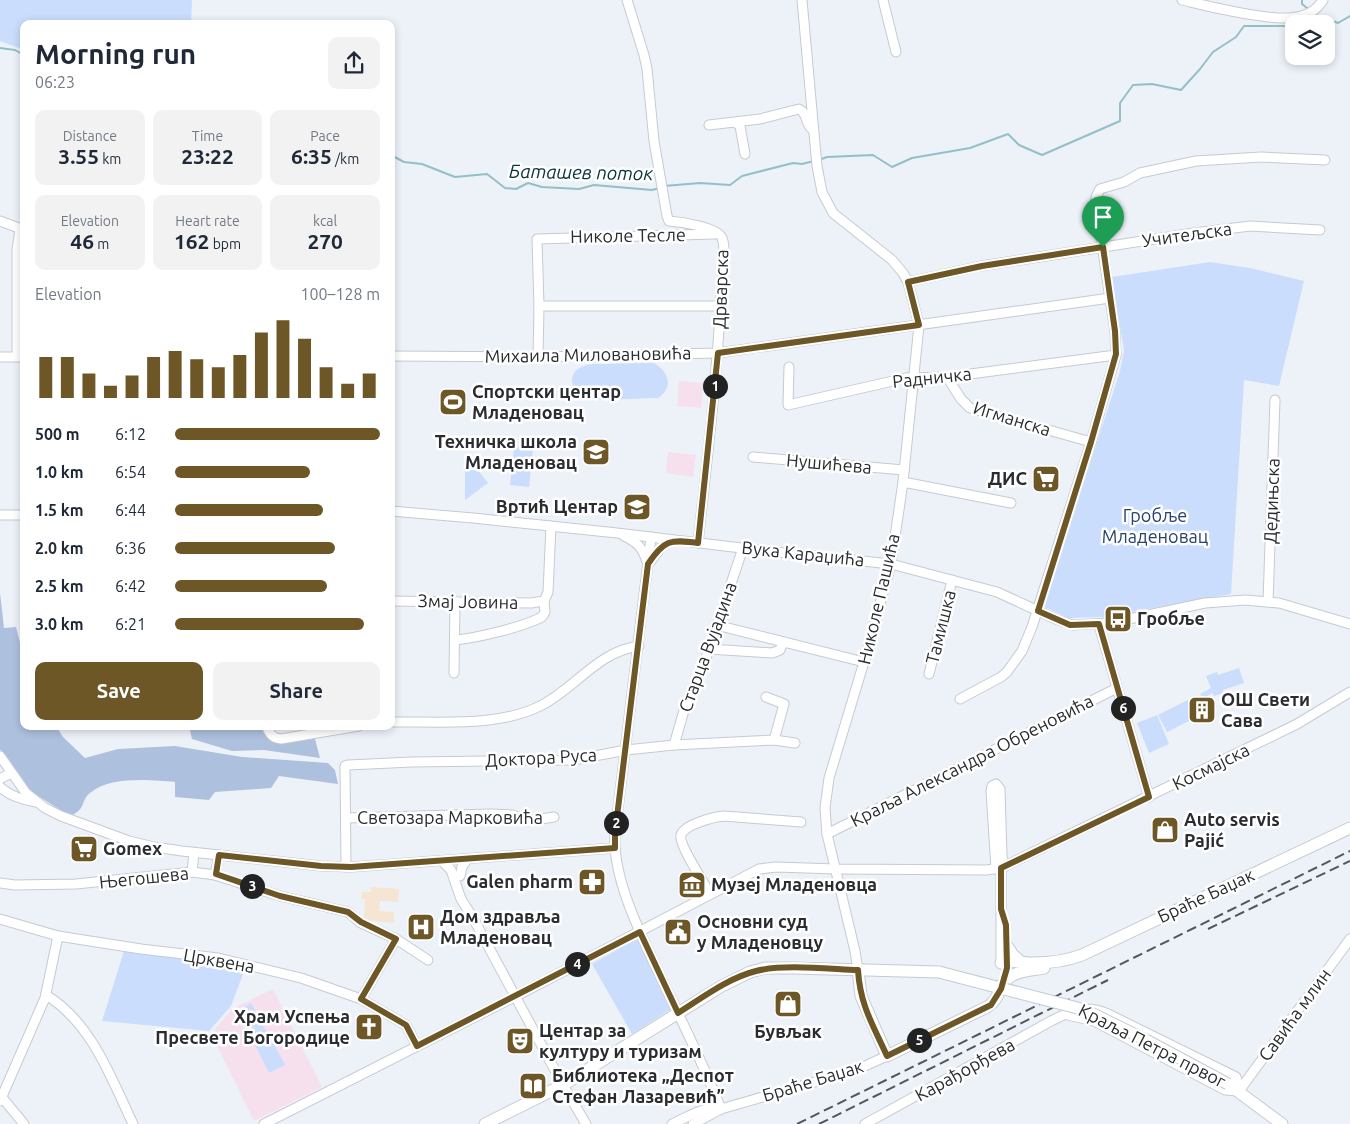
<!DOCTYPE html>
<meta charset="utf-8">
<style>
body{margin:0;font-family:Ubuntu,sans-serif;background:#f2f2f3;color:#1f2937;height:100vh;display:flex;flex-direction:column;font-size:19px;white-space:nowrap}
*{box-sizing:border-box;margin:0}
p{font-size:16px;color:#747a83}
.icon{flex:none;width:28px;height:28px;fill:none;stroke:currentColor;stroke-width:2;stroke-linecap:round;stroke-linejoin:round}
.map{position:relative;flex:1;overflow:hidden}
.sheet{position:absolute;left:20px;top:20px;width:375px;height:710px;display:flex;flex-direction:column;background:#fff;border-radius:10px;box-shadow:0 2px 8px #0003}
.sheet>*{flex:none}
.tools{position:absolute;left:1285px;top:15px;display:grid;gap:10px}
.tools a{display:grid;place-items:center;width:50px;height:50px;border-radius:10px;background:#fff;box-shadow:0 2px 8px #0003;font-size:25px}
.pin{position:absolute;display:grid;place-items:center;width:42px;height:42px;color:#fff;margin:-51px -21px;border-radius:50% 50% 50% 0;rotate:-45deg;box-shadow:0 0 5px #0007}
.pin .icon{rotate:45deg}
.km{position:absolute;width:25px;height:25px;margin:-12px;border-radius:50%;background:#222;color:#fff;font-size:14px;line-height:25px;text-align:center}
.round{display:grid;place-items:center;flex:none;width:52px;height:52px;border-radius:10px;background:#f2f2f3}
.summary{display:flex;align-items:center;justify-content:space-between;height:85px;padding:0 15px}
h1{font-size:28px;font-weight:700;line-height:38px}
.metrics{display:grid;grid-template-columns:repeat(3,1fr);gap:8px;height:85px;padding:5px 15px}
.metrics div{display:grid;align-content:center;border-radius:10px;background:#f2f2f3;text-align:center}
.metrics b{font-size:21px;font-weight:700}
.metrics small{font-size:14px;font-weight:400}
.metrics p{font-size:14px}
.chart{height:140px;padding:10px 15px}
.chart p{display:flex;justify-content:space-between}
.chart svg{width:100%;height:90px;margin-top:5px;stroke:#6d5727;stroke-width:6}
.primary-button{display:flex;gap:10px;margin-top:auto;padding:10px 15px}
.primary-button a{flex:1;height:58px;border-radius:10px;background:#6d5727;color:#fff;font-size:20px;font-weight:700;line-height:58px;text-align:center}
.primary-button a+a{background:#f2f2f3;color:#1f2937}
ul{padding:0 15px;list-style:none;font-size:16px}
li{display:grid;grid-template-columns:80px 60px 1fr;align-items:center;height:38px}
li i{height:12px;border-radius:6px;background:#6d5727}
.map>svg:first-child{display:block}
</style>
<div class="map">
<svg width="1350" height="1124" viewBox="0 0 1350 1124">
<rect width="100%" height="100%" fill="#edf2f9"/>
<!-- education -->
<g fill="#f6e0ee">
<path d="M679,381L703,383L701,408L677,406Z"/>
<path d="M668,452L696,455L693,477L666,473Z"/>
<path d="M273,989L322,1087L254,1121L211,1034L232,1009Z"/>
</g>
<!-- medical -->
<path fill="#f5e5d2" d="M371,887L399,889L398,902L380,901L379,911L394,912V923L364,920L365,899H361L362,892H371Z"/>
<!-- green -->
<g fill="#caddfc">
<path d="M0,0H192L191,24H24V50L0,41Z"/>
<path d="M1210,262L1250,268L1304,281L1279,386L1244,380L1231,594L1103,617L1069,618L1044,607L1120,371L1124,350L1112,277Z"/>
<path d="M654,363C669,372 674,387 658,398L593,400C570,395 563,371 587,365C593,363 600,364 607,364C622,363 638,363 654,363Z"/>
<path d="M514,447L533,449L529,487L510,485Z"/>
<path d="M465,454L488,483L465,500Z"/>
<path d="M1239,668L1244,683L1223,690L1224,693L1214,696L1212,693L1203,699L1200,694L1211,688L1206,676L1217,672L1218,675Z"/>
<path d="M1188,700L1197,717L1167,732L1158,715Z"/>
<path d="M1157,715L1169,744L1149,753L1137,723Z"/>
<path d="M638,938L671,1009L632,1034L592,964Z"/>
<path d="M124,951L246,966L231,1006L209,1031L102,1021Z"/>
<path d="M251,1003L267,1033L253,1040L238,1011Z"/>
<path d="M269,1035L285,1065L269,1073L254,1043Z"/>
</g>
<!-- forest -->
<g fill="#adc0de">
<path d="M0,593L4,628L16,627L24,659V726H56L63,737L85,758L118,749L175,746L242,757L328,763L335,770L338,784L279,776L271,788L215,792L209,800L175,797V782C151,780 110,776 90,793C80,801 87,809 70,816L27,789L0,749Z"/>
<path d="M189,726H265L270,740L315,739L320,758L264,750L232,751L192,739Z"/>
</g>
<g fill="none" stroke-linecap="round" stroke-linejoin="round">
<!-- stream -->
<g stroke="#93c0c7" stroke-width="2">
<path d="M1302,0V4L1307,8"/>
<path d="M1301,24L1316,15L1338,23L1350,16"/>
<path d="M0,48L15,50L24,55"/>
<path d="M391,155L404,162L422,164L455,177L487,174L505,188L516,189L528,183L542,187L579,189L594,185L652,190L660,188"/>
<path d="M819,160L827,157L873,155L892,167L912,158L970,148L1008,134L1019,145L1042,155L1120,121V103L1133,85L1152,84L1181,90L1200,69L1213,52L1236,37L1244,26H1294"/>
<path d="M664,186L700,183L730,185L742,176L793,163L802,164L814,161"/>
</g>
<defs>
<g id="minor">
<path d="M627,0L644,55L647,69L654,141L667,216L669,221C681,222 718,227 722,238C727,250 722,282 721,295C717,378 707,460 698,543"/>
<path d="M802,0L817,166L822,192L833,213L892,260L903,273L908,282L919,325L903,482L891,564L864,662L829,778L825,808L827,834L855,951L858,970"/>
<path d="M883,0L896,52"/>
<path d="M1182,0C1208,6 1278,24 1301,16C1310,14 1318,8 1323,0"/>
<path d="M736,123L740,126L745,154"/>
<path d="M709,125L760,119L799,109C808,113 805,124 812,129"/>
<path d="M0,221L24,230"/>
<path d="M908,282L981,266L1194,233L1250,226L1320,230"/>
<path d="M539,306H721"/>
<path d="M17,356V250L20,229"/>
<path d="M391,356L538,357L718,353L1110,298"/>
<path d="M0,357H24"/>
<path d="M538,357L539,306L537,239L715,234"/>
<path d="M789,367L788,405L906,378L947,377L1116,355"/>
<path d="M947,377L961,399L970,408L1091,442"/>
<path d="M753,457L904,470"/>
<path d="M903,482L1011,503"/>
<path d="M391,511L473,518L617,533L758,550L891,564L997,592L1058,620L1073,625L1110,623L1205,603L1245,600L1279,603L1350,624"/>
<path d="M0,515H24"/>
<path d="M624,536C637,542 643,548 647,562"/>
<path d="M651,537L615,833C612,875 638,929 656,967C678,1014 702,1060 721,1109"/>
<path d="M650,562L663,545L672,541"/>
<path d="M391,601L531,603L544,601"/>
<path d="M1268,602L1275,400"/>
<path d="M716,625L864,662"/>
<path d="M1099,625L1149,797"/>
<path d="M455,640C477,638 523,627 542,617L545,612L544,601L548,592L551,526"/>
<path d="M708,649L772,653L780,650L783,642"/>
<path d="M454,673L455,601"/>
<path d="M929,674L952,580"/>
<path d="M766,697L784,704L774,740"/>
<path d="M960,699L1001,677L1007,672L1022,651L1032,627L1091,442L1116,355L1115,331L1097,212L1096,197L1100,189L1124,182L1140,173L1196,161L1261,157L1325,160"/>
<path d="M391,722C439,721 498,728 542,705C576,687 599,651 639,646"/>
<path d="M266,726C270,734 272,738 281,739L359,726"/>
<path d="M674,745L685,707L705,661L743,548"/>
<path d="M0,756L26,793L45,808L61,816L129,841L154,847L182,851L321,866L351,867L615,848"/>
<path d="M0,779L11,773"/>
<path d="M0,787C10,796 22,800 36,802"/>
<path d="M346,818L491,814L513,815L527,821L554,817"/>
<path d="M827,834L1117,688"/>
<path d="M443,862L451,870L461,899L473,918L563,1085L586,1124"/>
<path d="M346,867L345,766L348,765L412,762L574,760L626,750L674,745L774,740L795,743"/>
<path d="M1001,868V963"/>
<path d="M996,869L991,791L992,786L996,784L1000,789L1002,856L1004,867"/>
<path d="M192,872L194,853"/>
<path d="M215,875L219,855"/>
<path d="M460,876L462,867L467,859"/>
<path d="M0,883L15,885L76,884L192,872L215,875L280,896L348,912L361,923L396,939L428,960"/>
<path d="M710,894C705,884 678,844 681,835C685,824 714,817 724,816L801,822"/>
<path d="M0,919L58,936L141,949L218,958L301,978L361,999L406,1025L417,1046"/>
<path d="M46,995C92,1023 111,1078 133,1124"/>
<path d="M361,999L396,939"/>
<path d="M1068,1015L1094,1021L1225,1090L1239,1091"/>
<path d="M1239,1091L1350,939"/>
<path d="M0,1095L24,1124"/>
<path d="M0,1101L45,998L58,936"/>
<path d="M264,1124L520,994L759,869L776,867L836,869L986,870L1001,868L1297,724L1350,692"/>
<path d="M672,1124C688,1117 703,1106 721,1109"/>
<path d="M693,1124L721,1109L856,1070L887,1056"/>
<path d="M865,1124L1051,1021C1073,1010 1085,1004 1108,1014L1236,1077L1239,1091"/>
</g>
<g id="major">
<path d="M1007,946L1013,955L1021,962"/>
<path d="M1001,963C1012,959 1022,963 1033,963C1051,963 1066,961 1082,955L1350,828"/>
<path d="M858,970L861,996L887,1056L987,1007C997,1001 998,993 1003,984C1012,970 1030,971 1044,968"/>
<path d="M1228,1084L1282,1124"/>
<path d="M485,1124L563,1085L720,987L750,972L765,968H793L939,972"/>
</g>
</defs>
<!-- minor casing -->
<use href="#minor" stroke="#c6cad1" stroke-width="11"/>
<!-- major casing -->
<use href="#major" stroke="#c6cad1" stroke-width="13"/>
<!-- minor -->
<use href="#minor" stroke="#fff" stroke-width="9"/>
<!-- major -->
<use href="#major" stroke="#fff" stroke-width="11"/>
<!-- rail -->
<g stroke="#54575a" stroke-width="2" stroke-dasharray="10 5" stroke-linecap="butt">
<path d="M1208,929L1350,861"/>
<path d="M797,1124L1350,851"/>
<path d="M819,1124L1108,980"/>
</g>
<defs>
<path id="major-bridge" d="M939,972L1085,1010L1146,1040L1228,1084"/>
</defs>
<!-- major-bridge casing -->
<use href="#major-bridge" stroke="#c6cad1" stroke-width="13" stroke-linecap="butt"/>
<!-- major-bridge -->
<use href="#major-bridge" stroke="#fff" stroke-width="11"/>
</g>
<g fill="none" stroke-linecap="round" stroke-linejoin="round">
<defs>
<path id="route" d="M1103,247L1115,331L1116,354L1091,442L1038,611L1070,625L1099,624L1149,797L1001,868V909L1006,925L1007,968L1001,989L991,1005L887,1056C873,1025 860,1005 858,970C829,969 783,964 756,971C728,978 702,998 678,1013L640,932L417,1046L406,1025L361,999L396,939L361,922L348,912L280,896L216,874L219,855L321,866L351,867L615,848V833L648,564C664,540 670,539 698,543L718,353L919,325L908,282L982,266Z"/>
</defs>
<!-- route casing -->
<use href="#route" stroke="#fff" stroke-width="10"/>
<!-- route -->
<use href="#route" stroke="#6d5727" stroke-width="6"/>
</g>
<!-- icons -->
<defs>
<symbol id="stadium-square" viewBox="-11 -11 22 22"><rect x="-9" y="-9" width="18" height="18" rx="4" fill="#6d5727" stroke="#fff"/><path d="M0-5a6.5 5 0 1 0 0 10a6.5 5 0 1 0 0-10ZM-3.5-1.8h7v3.6h-7Z" fill="#fff"/></symbol>
<symbol id="school-square" viewBox="-11 -11 22 22"><rect x="-9" y="-9" width="18" height="18" rx="4" fill="#6d5727" stroke="#fff"/><path d="M0-5L7-2L0 1L-7-2ZM-4 1L0 2.5L4 1V4Q0 6-4 4Z" fill="#fff"/></symbol>
<symbol id="supermarket-square" viewBox="-11 -11 22 22"><rect x="-9" y="-9" width="18" height="18" rx="4" fill="#6d5727" stroke="#fff"/><path d="M-6-5.5h2.5l.6 2H6L4.5 2H-2.5L-4.4-4H-6ZM-1.5 3.2a1.3 1.3 0 1 0 .1 0ZM3 3.2a1.3 1.3 0 1 0 .1 0Z" fill="#fff"/></symbol>
<symbol id="bus-square" viewBox="-11 -11 22 22"><rect x="-9" y="-9" width="18" height="18" rx="4" fill="#6d5727" stroke="#fff"/><path d="M-5-6H5V4H4V6H2V4H-2V6H-4V4H-5ZM-3.5-4V0h7V-4ZM-3.5 1.2v1.5H-2V1.2ZM2 1.2v1.5H3.5V1.2Z" fill="#fff"/></symbol>
<symbol id="building-square" viewBox="-11 -11 22 22"><rect x="-9" y="-9" width="18" height="18" rx="4" fill="#6d5727" stroke="#fff"/><path d="M-4-6H4V6H1V3H-1V6H-4ZM-2.5-4.3h1.7v1.8h-1.7ZM.8-4.3h1.7v1.8H.8ZM-2.5-1h1.7V.8h-1.7ZM.8-1h1.7V.8H.8Z" fill="#fff"/></symbol>
<symbol id="shop-square" viewBox="-11 -11 22 22"><rect x="-9" y="-9" width="18" height="18" rx="4" fill="#6d5727" stroke="#fff"/><path d="M-5-2.5h2.3a2.7 3.5 0 0 1 5.4 0H5L5.5 6h-11ZM-1.5-2.5h3a1.5 2.3 0 0 0-3 0Z" fill="#fff"/></symbol>
<symbol id="pharmacy-square" viewBox="-11 -11 22 22"><rect x="-9" y="-9" width="18" height="18" rx="4" fill="#6d5727" stroke="#fff"/><path d="M-2-6h4v4h4v4h-4v4h-4v-4h-4v-4h4Z" fill="#fff"/></symbol>
<symbol id="museum-square" viewBox="-11 -11 22 22"><rect x="-9" y="-9" width="18" height="18" rx="4" fill="#6d5727" stroke="#fff"/><path d="M0-6L6-3V-2H-6V-3ZM-5-1h2V3h-2ZM-1-1h2V3h-2ZM3-1h2V3H3ZM-6 4H6V6H-6Z" fill="#fff"/></symbol>
<symbol id="hospital-square" viewBox="-11 -11 22 22"><rect x="-9" y="-9" width="18" height="18" rx="4" fill="#6d5727" stroke="#fff"/><path d="M-5-5h3v3.5h4V-5h3V5h-3V1.5h-4V5h-3Z" fill="#fff"/></symbol>
<symbol id="civic-square" viewBox="-11 -11 22 22"><rect x="-9" y="-9" width="18" height="18" rx="4" fill="#6d5727" stroke="#fff"/><path d="M-.6-6.5H3V-4.5H.6V-3L4-1V1h2V6H-6V1h2V-1L-.6-3ZM-1.2 2.5V6h2.4V2.5Z" fill="#fff"/></symbol>
<symbol id="church-square" viewBox="-11 -11 22 22"><rect x="-9" y="-9" width="18" height="18" rx="4" fill="#6d5727" stroke="#fff"/><path d="M-1.2-6h2.4v3.5h3.3v2.4h-3.3V6h-2.4V-.1h-3.3v-2.4h3.3Z" fill="#fff"/></symbol>
<symbol id="theatre-square" viewBox="-11 -11 22 22"><rect x="-9" y="-9" width="18" height="18" rx="4" fill="#6d5727" stroke="#fff"/><path d="M-5-5.5Q0-4 5-5.5V0Q5 5 0 6Q-5 5-5 0ZM-3.3-2.5H-1v1.5H-3.3ZM1-2.5H3.3v1.5H1ZM-2.8 1Q0 5.5 2.8 1Z" fill="#fff"/></symbol>
<symbol id="library-square" viewBox="-11 -11 22 22"><rect x="-9" y="-9" width="18" height="18" rx="4" fill="#6d5727" stroke="#fff"/><path d="M-6-4Q-3-5.5-.7-3.5V5Q-3 3-6 4ZM6-4Q3-5.5 .7-3.5V5Q3 3 6 4Z" fill="#fff"/></symbol>
</defs>
<g fill-rule="evenodd">
<use href="#stadium-square" x="437" y="386" width="32" height="32"/>
<use href="#school-square" x="580" y="436" width="32" height="32"/>
<use href="#supermarket-square" x="1030" y="463" width="32" height="32"/>
<use href="#school-square" x="621" y="491" width="32" height="32"/>
<use href="#bus-square" x="1102" y="603" width="32" height="32"/>
<use href="#building-square" x="1186" y="694" width="32" height="32"/>
<use href="#shop-square" x="1149" y="814" width="32" height="32"/>
<use href="#supermarket-square" x="68" y="833" width="32" height="32"/>
<use href="#pharmacy-square" x="576" y="866" width="32" height="32"/>
<use href="#museum-square" x="676" y="869" width="32" height="32"/>
<use href="#hospital-square" x="405" y="911" width="32" height="32"/>
<use href="#civic-square" x="662" y="916" width="32" height="32"/>
<use href="#shop-square" x="772" y="988" width="32" height="32"/>
<use href="#church-square" x="353" y="1011" width="32" height="32"/>
<use href="#theatre-square" x="504" y="1025" width="32" height="32"/>
<use href="#library-square" x="517" y="1070" width="32" height="32"/>
</g>
<g text-anchor="middle" stroke-width="5" stroke-linejoin="round" paint-order="stroke">
<!-- street labels -->
<g font-size="18" fill="#2a2c2f" stroke="#fff">
<text transform="translate(1187 235) rotate(-8)" y="6">Учитељска</text>
<text transform="translate(628 236) rotate(-1)" y="6">Николе Тесле</text>
<text transform="translate(721 289) rotate(-88)" y="6">Дрварска</text>
<text transform="translate(588 355) rotate(-1)" y="6">Михаила Миловановића</text>
<text transform="translate(932 378) rotate(-6)" y="6">Радничка</text>
<text transform="translate(1012 419) rotate(17)" y="6">Игманска</text>
<text transform="translate(829 464) rotate(5)" y="6">Нушићева</text>
<text transform="translate(1272 501) rotate(-88)" y="6">Дедињска</text>
<text transform="translate(803 554) rotate(6)" y="6">Вука Караџића</text>
<text transform="translate(879 599) rotate(-77)" y="6">Николе Пашића</text>
<text transform="translate(468 602) rotate(1)" y="6">Змај Јовина</text>
<text transform="translate(941 627) rotate(-76)" y="6">Тамишка</text>
<text transform="translate(708 647) rotate(-70)" y="6">Старца Вујадина</text>
<text transform="translate(541 758) rotate(-3)" y="6">Доктора Руса</text>
<text transform="translate(972 761) rotate(-27)" y="6">Краља Александра Обреновића</text>
<text transform="translate(1211 767) rotate(-26)" y="6">Космајска</text>
<text x="450" y="824">Светозара Марковића</text>
<text transform="translate(144 878) rotate(-6)" y="6">Његошева</text>
<text transform="translate(1206 896) rotate(-25)" y="6">Браће Баџак</text>
<text transform="translate(219 961) rotate(10)" y="6">Црквена</text>
<text transform="translate(1295 1015) rotate(-54)" y="6">Савића млин</text>
<text transform="translate(1152 1046) rotate(27)" y="6">Краља Петра првог</text>
<text transform="translate(965 1070) rotate(-29)" y="6">Карађорђева</text>
<text transform="translate(813 1081) rotate(-17)" y="6">Браће Баџак</text>
</g>
<!-- poi labels -->
<g font-size="18" font-weight="bold" fill="#2a2c2f" stroke="#fff" text-anchor="start">
<text x="472" y="398">Спортски центар<tspan x="472" dy="21">Младеновац</tspan></text>
<text x="577" y="448" text-anchor="end">Техничка школа<tspan x="577" dy="21">Младеновац</tspan></text>
<text x="1027" y="485" text-anchor="end">ДИС</text>
<text x="618" y="513" text-anchor="end">Вртић Центар</text>
<text x="1137" y="625">Гробље</text>
<text x="1221" y="706">ОШ Свети<tspan x="1221" dy="21">Сава</tspan></text>
<text x="1184" y="826">Auto servis<tspan x="1184" dy="21">Pajić</tspan></text>
<text x="103" y="855">Gomex</text>
<text x="573" y="888" text-anchor="end">Galen pharm</text>
<text x="711" y="891">Музеј Младеновца</text>
<text x="440" y="923">Дом здравља<tspan x="440" dy="21">Младеновац</tspan></text>
<text x="697" y="928">Основни суд<tspan x="697" dy="21">у Младеновцу</tspan></text>
<text x="350" y="1023" text-anchor="end">Храм Успења<tspan x="350" dy="21">Пресвете Богородице</tspan></text>
<text x="539" y="1037">Центар за<tspan x="539" dy="21">културу и туризам</tspan></text>
<text x="788" y="1038" text-anchor="middle">Бувљак</text>
<text x="552" y="1082">Библиотека „Деспот<tspan x="552" dy="21">Стефан Лазаревић”</tspan></text>
</g>
<!-- park labels -->
<g font-size="18" fill="#2a426c" stroke="#fff">
<text x="1155" y="522">Гробље<tspan x="1155" dy="21">Младеновац</tspan></text>
</g>
<!-- water labels -->
<g font-size="19" font-style="italic" fill="#09353c" stroke="#fff">
<text transform="translate(581 172) rotate(1)" y="7">Баташев поток</text>
</g>
</g>
</svg>
<div class="tools">
<a><svg class="icon" aria-label="layers" viewBox="0 0 24 24"><path d="M12 4l9 5-9 5-9-5zM3 14l9 5 9-5"/></svg></a>
</div>
<div class="pin" style="left:1103px;top:247px;background:#1e9e55"><svg class="icon" aria-label="arrive" viewBox="0 0 24 24"><path d="M6 21V4h12l-3 4 3 4H6"/></svg></div>
<b class="km" style="left:715px;top:386px">1</b>
<b class="km" style="left:616px;top:823px">2</b>
<b class="km" style="left:252px;top:886px">3</b>
<b class="km" style="left:577px;top:964px">4</b>
<b class="km" style="left:919px;top:1040px">5</b>
<b class="km" style="left:1123px;top:708px">6</b>
<section class="sheet">
<div class="summary"><div><h1>Morning run</h1><p>06:23</p></div><a class="round"><svg class="icon" aria-label="share" viewBox="0 0 24 24"><path d="M12 15V3M7 8l5-5 5 5M5 13v7h14v-7"/></svg></a></div>
<div class="metrics">
<div><p>Distance</p><b>3.55<small> km</small></b></div>
<div><p>Time</p><b>23:22</b></div>
<div><p>Pace</p><b>6:35<small> /km</small></b></div>
</div>
<div class="metrics">
<div><p>Elevation</p><b>46<small> m</small></b></div>
<div><p>Heart rate</p><b>162<small> bpm</small></b></div>
<div><p>kcal</p><b>270</b></div>
</div>
<div class="chart"><p><span>Elevation</span>100–128 m</p>
<svg viewBox="0 0 160 44" preserveAspectRatio="none"><path d="M5 44V24M15 44V24M25 44V32M35 44V38M45 44V33M55 44V24M65 44V21M75 44V25M85 44V29M95 44V23M105 44V12M115 44V6M125 44V15M135 44V29M145 44V37M155 44V32"/></svg>
</div>
<ul>
<li><b>500 m</b>6:12<i style="width:100%"></i></li>
<li><b>1.0 km</b>6:54<i style="width:66%"></i></li>
<li><b>1.5 km</b>6:44<i style="width:72%"></i></li>
<li><b>2.0 km</b>6:36<i style="width:78%"></i></li>
<li><b>2.5 km</b>6:42<i style="width:74%"></i></li>
<li><b>3.0 km</b>6:21<i style="width:92%"></i></li>
</ul>
<div class="primary-button"><a>Save</a><a>Share</a></div>
</section>
</div>
